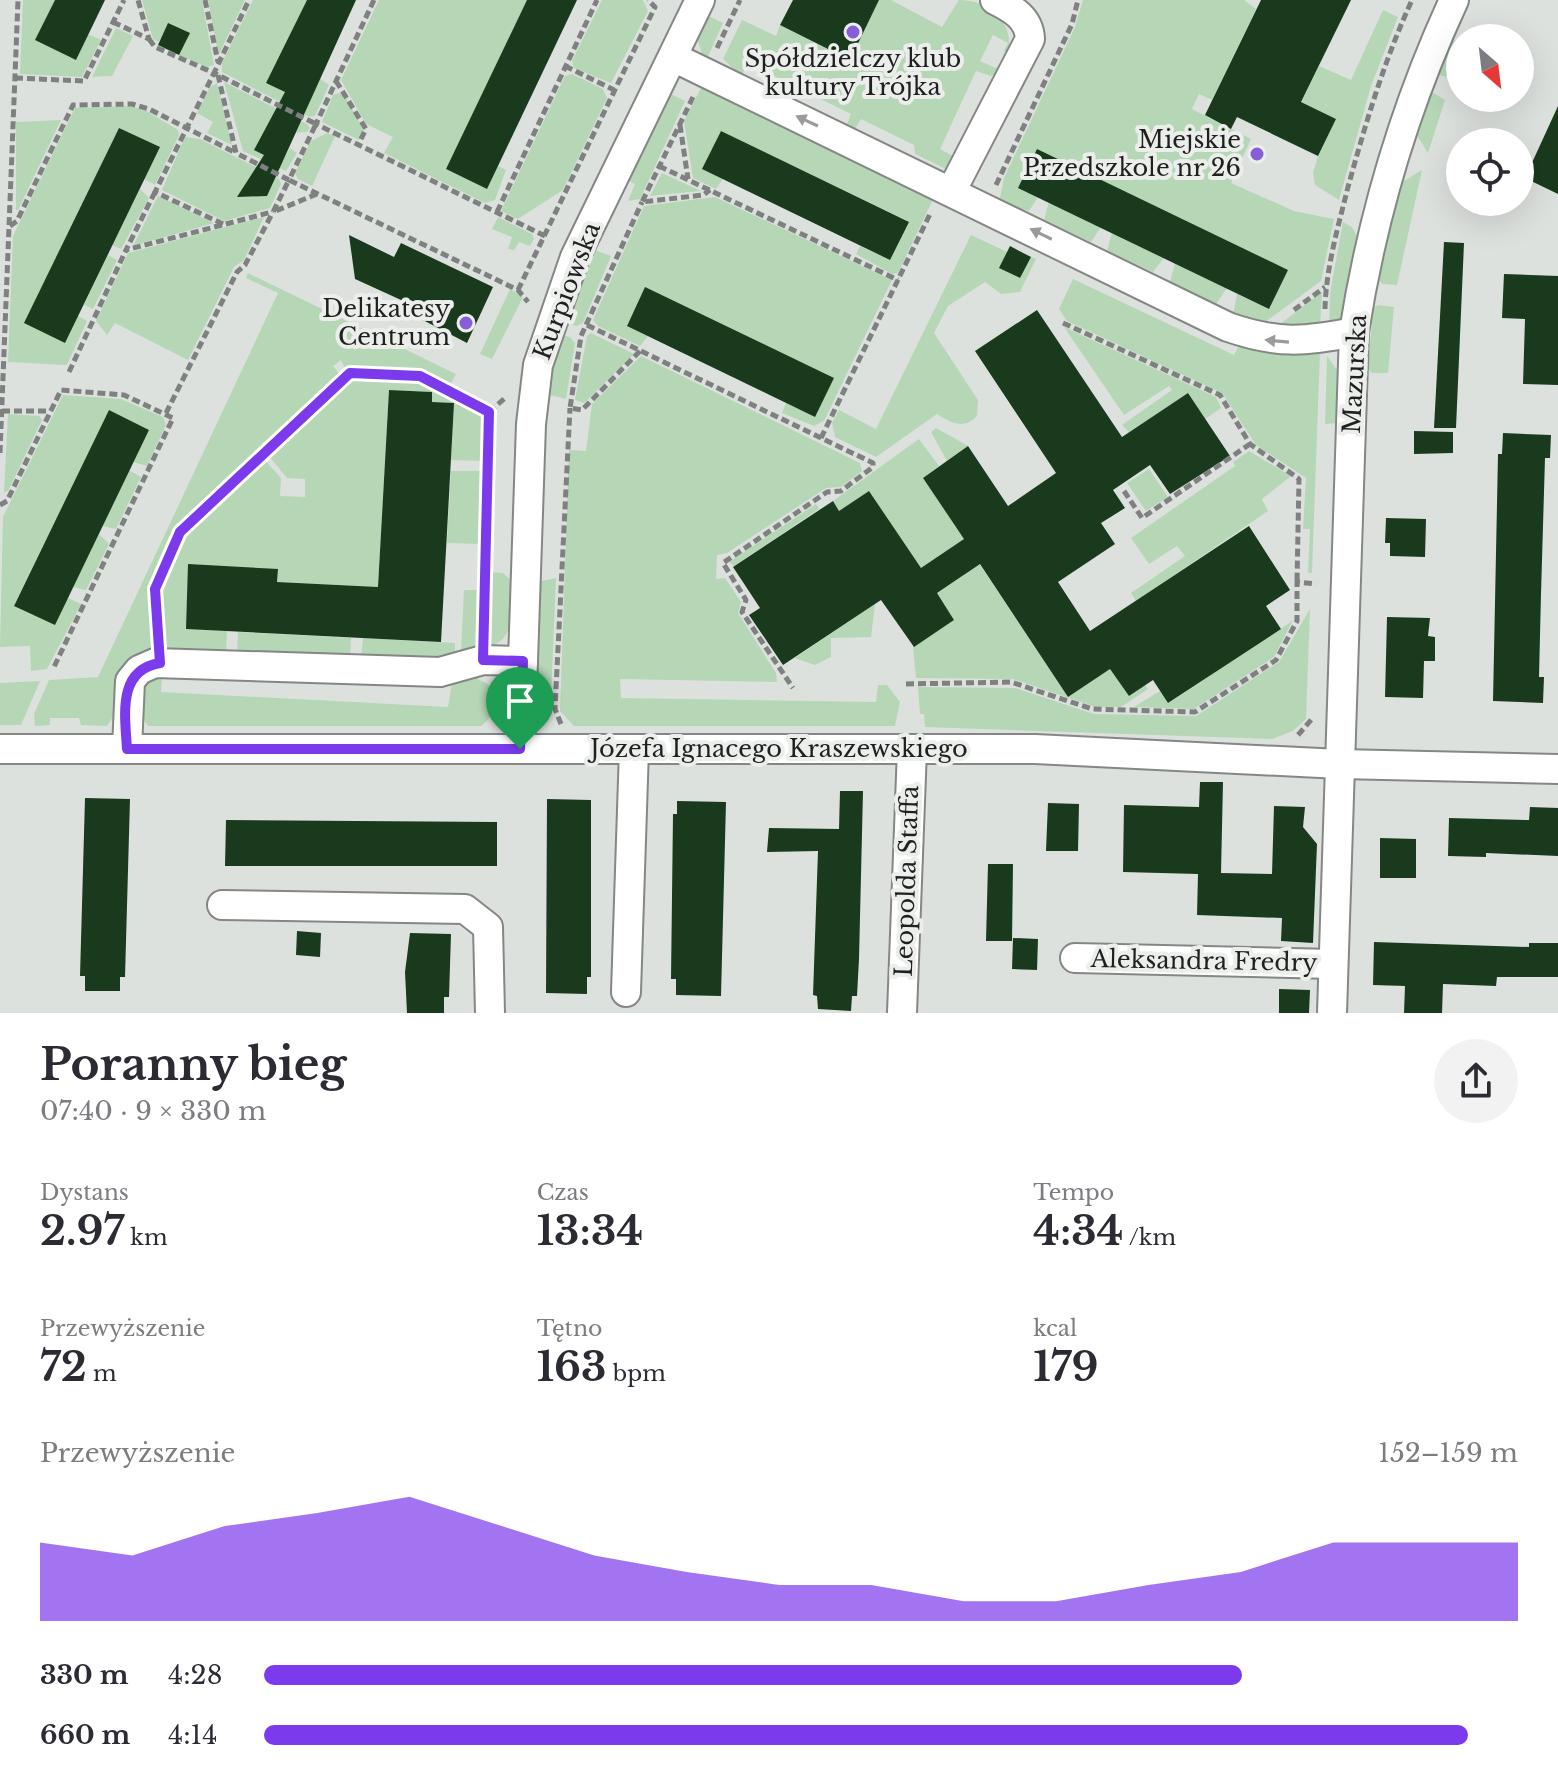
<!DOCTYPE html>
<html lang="pl">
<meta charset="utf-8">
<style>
body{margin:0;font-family:"Libre Baskerville",serif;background:#f2f2f3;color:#2b2b33;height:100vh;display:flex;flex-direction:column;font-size:30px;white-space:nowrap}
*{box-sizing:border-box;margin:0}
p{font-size:26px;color:#7c7c81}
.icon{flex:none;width:44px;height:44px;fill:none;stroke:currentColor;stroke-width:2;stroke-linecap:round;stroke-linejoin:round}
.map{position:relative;height:1013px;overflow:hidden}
.drawer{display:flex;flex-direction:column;background:#fff;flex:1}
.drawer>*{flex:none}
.needle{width:52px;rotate:152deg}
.fabs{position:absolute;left:1446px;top:24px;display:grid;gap:16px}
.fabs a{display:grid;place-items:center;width:88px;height:88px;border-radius:50%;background:#fff;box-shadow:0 8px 32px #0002;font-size:40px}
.pin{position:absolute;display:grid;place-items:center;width:68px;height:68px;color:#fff;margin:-82px -34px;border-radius:50% 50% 50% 0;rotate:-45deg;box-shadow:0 0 8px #0007}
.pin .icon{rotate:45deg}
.round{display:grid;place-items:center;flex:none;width:84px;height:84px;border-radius:42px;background:#f2f2f3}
.summary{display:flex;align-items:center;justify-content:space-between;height:136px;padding:0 40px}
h1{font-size:44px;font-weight:700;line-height:60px}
.stats{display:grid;grid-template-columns:repeat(3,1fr);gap:12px;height:136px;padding:8px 40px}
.stats div{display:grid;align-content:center}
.stats b{font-size:40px;font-weight:700}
.stats small{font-size:22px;font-weight:400}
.stats p{font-size:22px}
.chart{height:224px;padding:16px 40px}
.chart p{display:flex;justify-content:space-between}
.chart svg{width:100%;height:144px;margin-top:8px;fill:#7c3aed;opacity:.7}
ul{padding:0 40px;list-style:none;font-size:26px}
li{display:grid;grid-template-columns:128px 96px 1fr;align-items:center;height:60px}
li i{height:20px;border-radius:10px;background:#7c3aed}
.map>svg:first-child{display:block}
</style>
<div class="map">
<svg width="1558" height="1013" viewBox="0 0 1558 1013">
<rect width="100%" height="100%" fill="#dde1de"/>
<!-- green -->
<g fill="#b5d7b6">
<path d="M23,0H55L36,40L76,60L88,34L101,40L82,77L20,74Z"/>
<path d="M142,0H202L214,65L207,67L179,55L168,24L159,42L153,39Z"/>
<path d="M208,0H245L219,54L218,53Z"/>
<path d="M253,0H307L266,83L307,102L319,78L329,85L315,116L309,117L222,72V63Z"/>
<path d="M379,0H528L446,169L487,189L498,166L506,170L495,200L485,203L384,153L393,137L366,124L341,80Z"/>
<path d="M602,0H643L648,11L611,83L574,68L572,61Z"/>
<path d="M879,0H891L942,27L959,0C989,0 1015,22 1008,53L1004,51L1008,43L993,35L980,61L996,68L1003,61L998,72L991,76L976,71L940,149L955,157L946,169L915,154L914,145L861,119L854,131L845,129L851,114L748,63L741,76L723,59L742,20L776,36L780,25L850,60Z"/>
<path d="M1083,0H1244L1256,9L1212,100L1199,94L1192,109L1251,139L1231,183L1294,211L1334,219L1321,281L1257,328L1232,319L1237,294L1269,309L1288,270L1038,197L1029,211L999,203L1004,178L1075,27Z"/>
<path d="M1383,10L1398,17L1371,86L1339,200L1315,185L1313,173L1318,156L1336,119L1301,102L1319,66L1351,80Z"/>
<path d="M709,16L723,23L705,63L696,36L703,18Z"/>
<path d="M116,28L133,36L112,76L92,77Z"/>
<path d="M1466,36H1472L1460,38V64L1452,78L1435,74L1449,43Z"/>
<path d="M572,74L603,89L607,98L563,190L518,219L501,211L565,76Z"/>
<path d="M224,82L307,124L310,128L307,132L292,133L255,150L282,163L290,148L297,153L286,171L243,151Z"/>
<path d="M704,82L936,193L898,273L892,274L856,254L860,246L890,260L908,221L721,131L703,169L723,179L716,189L693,178L684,121Z"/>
<path d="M217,83L232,145L207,133L213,122L197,113L210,87Z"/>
<path d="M1427,89L1445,100L1428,153L1416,134Z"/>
<path d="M339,93L345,96L364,131L359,140L322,122L333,95Z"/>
<path d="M669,93L685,101L640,199L628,201L635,184L627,180Z"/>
<path d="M129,106L145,110L178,130L179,135L155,185L144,179L159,147L119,128L25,323L65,343L78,316L87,321L67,365L8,362L13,236L75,108Z"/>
<path d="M61,120L18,210H16V122Z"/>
<path d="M327,133L335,136L312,186L298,179L295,173L311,141Z"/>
<path d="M185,137L200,139L279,179L281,184L270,208L224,221L162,190Z"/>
<path d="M1422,170L1397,285L1382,284L1378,279L1399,184Z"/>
<path d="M662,173L701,191L650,196Z"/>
<path d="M140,189L149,198L121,249L112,245Z"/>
<path d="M158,196L214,223L133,246Z"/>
<path d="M715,197L892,280L824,421L814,426L782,413L786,403L815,417L645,288L627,325L648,336L640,346L598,326L593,320L644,206Z"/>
<path d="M1049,202L1101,227L1091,242L1044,220Z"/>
<path d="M264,217L244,260L234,267L188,360L115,323L107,335L96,321L128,253Z"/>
<path d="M498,217L532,234L534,239L530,246L519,242L514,250L508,249L512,237L492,229Z"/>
<path d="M1343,222L1352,227L1358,238L1347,312L1341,321L1329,328L1330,293Z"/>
<path d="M1112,233L1164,258L1153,272L1107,251Z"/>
<path d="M971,235L1007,252L1000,268L1019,278L1031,257L1036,259L1020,292L1001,294L985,282L948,306L934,333L978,400L977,416C964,430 951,423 937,414L876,457L835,437L832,423L839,410L876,429Z"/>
<path d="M592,249L611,256L583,323L577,326L564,322Z"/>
<path d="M108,255L117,260L93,309L84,305Z"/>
<path d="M1175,263L1227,288L1216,304L1170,282Z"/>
<path d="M248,273L456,374L449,387L419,373L345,369L341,360L333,366L340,375L178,529L152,588L151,627L156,651L107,726L81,725L79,718H50V725L35,726L34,714L49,680L98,677L278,293L246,278Z"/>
<path d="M1073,279L1234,355L1242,340L1320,351L1312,573H1308L1310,529H1303L1306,478L1256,445L1222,393L1067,321L1059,309Z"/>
<path d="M510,289L523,297L492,359L480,354Z"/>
<path d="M1322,292L1320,326L1280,324Z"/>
<path d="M1378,305L1394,307L1388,373H1372L1368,369L1373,308Z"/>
<path d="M1064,327L1216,397L1221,408L1205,419L1188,393L1129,432L1122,425L1172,390L1169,386L1124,415Z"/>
<path d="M591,333L634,354L584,403L575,400L587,336Z"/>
<path d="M559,334L570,337L575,343L566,399L550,395L548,390Z"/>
<path d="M641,356L860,463L862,471L841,487L826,488L727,553L717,555L716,579L725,578L741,602L738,613L776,673L777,682L620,679L621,698L876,702L878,685H887L900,702L895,726H574L560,711L569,450L586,451L592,404Z"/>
<path d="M1327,356L1340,374L1338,423L1325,424Z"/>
<path d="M354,375L417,379L486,413L484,461L451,460L453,403L432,402V392L389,390L378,587L277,582L278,570L186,629L227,631L226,652L163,649C141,555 203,516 263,458L281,478L280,496L305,497V479L287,478L267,454Z"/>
<path d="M63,395L121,399L163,417L166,425L147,466L133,462L149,430L109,410L14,605L68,598L81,604L47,669L31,671L30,646L0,647L3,517Z"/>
<path d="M8,414L39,416L42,420L8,491L4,492Z"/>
<path d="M936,428L968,446L947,461L931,432Z"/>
<path d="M919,439L939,466L923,478L964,539L922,570L869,491L839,511L833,501Z"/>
<path d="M1249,451L1291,476L1262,499L1268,511L1136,601L1131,593L1185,556L1177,546L1149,564L1131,538L1235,466L1233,462Z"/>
<path d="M1149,469L1168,497L1146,511L1127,483Z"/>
<path d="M129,470L141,477L116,529L102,526Z"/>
<path d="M451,471H483L481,544L447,543Z"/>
<path d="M816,504L819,509L734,566L729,562Z"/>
<path d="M99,534L109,544L86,590L73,587Z"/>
<path d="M974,556L1068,697L1110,669L1129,696L1145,685L1148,689L1121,707H1096L1013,679L916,678L913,647L954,620L937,593L963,576Z"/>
<path d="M488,572L503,573L511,580C510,605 519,640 487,647Z"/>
<path d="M556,578L551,697H533L537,582Z"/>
<path d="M464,590H479V647L461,651Z"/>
<path d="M875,604L871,637L831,638V657L815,665L795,658Z"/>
<path d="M1310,609L1306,719L1293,731L1272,739L925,727L924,714H920L918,687L1015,688L1094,714L1196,716L1279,662Z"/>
<path d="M1293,620L1274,657L1194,709L1134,707L1160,691L1169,703L1210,676L1193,651L1281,629Z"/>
<path d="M238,632L351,638L350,659L237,653Z"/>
<path d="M363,638L455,643V655L437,663L361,659Z"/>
<path d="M479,670L478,679C504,690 501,710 481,726H148C136,710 139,694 148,678L162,677L161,692L448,707L452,683Z"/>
<path d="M40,681L21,725H0V683Z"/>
</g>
<!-- building -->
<g fill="#1a3a1e">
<path d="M55,0H105L76,60L35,40Z"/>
<path d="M307,0H356L267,196L237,197L264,155L254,150L285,92L266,83Z"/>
<path d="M527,0H577L487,189L446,169Z"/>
<path d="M793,0H879L850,60L780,25Z"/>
<path d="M1261,0H1351L1301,102L1336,119L1318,156L1237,117L1231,129L1205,115Z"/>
<path d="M168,23L190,33L179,55L158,45Z"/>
<path d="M1558,106V194L1525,178Z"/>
<path d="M119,128L160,147L65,343L24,323Z"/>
<path d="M721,131L909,222L890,260L702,169Z"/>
<path d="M1037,149L1288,270L1269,309L1018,188Z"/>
<path d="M349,235L394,257L401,243L493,287L467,343L419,318L423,310L355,279Z"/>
<path d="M1444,242L1464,243L1456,428H1434Z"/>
<path d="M1010,246L1031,257L1020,278L999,268Z"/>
<path d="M1504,274L1558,276V385L1523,384L1525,319L1502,318Z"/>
<path d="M645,287L834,378L815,417L627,326Z"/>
<path d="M1037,310L1122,437L1188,393L1230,456L1170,494L1150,465L1113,490L1125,508L1101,523L1115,544L1058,582L1090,631L1249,526L1290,590L1266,606L1281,629L1168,703L1153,680L1129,696L1110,669L1068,697L980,564L937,593L954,620L914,647L881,600L783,665L749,615L760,608L733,567L833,501L839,511L869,491L921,568L964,539L923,478L968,446L1008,506L1056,473L975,351Z"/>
<path d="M389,390L432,392V402L454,403L441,642L186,629L188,564L278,569L277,582L378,587Z"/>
<path d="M109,410L149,430L55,625L14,606Z"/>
<path d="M1414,431L1453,432V453L1414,454Z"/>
<path d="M1503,433L1551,435L1550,458H1545L1541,594L1539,677H1544L1543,703L1493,701L1498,454H1502Z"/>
<path d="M1386,518L1426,519L1425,557L1390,556V543H1385Z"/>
<path d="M1387,617L1430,618L1428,636L1435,637V661H1424L1423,698L1385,697Z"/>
<path d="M1200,782H1223L1221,873L1272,874L1274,806L1305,807L1303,827L1317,844L1313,943L1281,941L1282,918L1197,915L1198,874L1123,872L1124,805L1199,807Z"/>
<path d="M840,791H863L859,959L857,996H852L851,1011L818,1009L817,996L813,995L818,851L767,852L769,828L839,829Z"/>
<path d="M85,798L130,799L125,977H120V991H85V976H80Z"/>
<path d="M547,799L591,800V977H587V994L546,993Z"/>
<path d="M677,801L726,802L721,996L676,995V979H671L673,814H677Z"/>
<path d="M1048,803L1079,804L1078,851H1046Z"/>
<path d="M1530,807L1558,808V856L1486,853V857L1448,856L1449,818L1529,820Z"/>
<path d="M226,820L497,822V866H225Z"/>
<path d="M1380,838L1416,839V878H1380Z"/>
<path d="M988,864H1013L1012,941H986Z"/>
<path d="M297,931L321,933L320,957L296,955Z"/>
<path d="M410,933L451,934L449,997H444V1013H407L405,972Z"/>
<path d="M1013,938L1038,939L1037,970L1012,969Z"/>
<path d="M1374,942L1529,947V943H1558V977H1497L1496,986L1443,984L1442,1013H1404L1405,986L1373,985Z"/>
<path d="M1279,989L1310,990L1309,1013H1279Z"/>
</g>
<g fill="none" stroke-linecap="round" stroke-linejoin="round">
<defs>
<g id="minor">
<path d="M673,57L1228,327C1277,344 1304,342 1354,332"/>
<path d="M952,190L1030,39C1029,18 1013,9 995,0"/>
<path d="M0,749H1035L1340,764L1558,769"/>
<path d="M127,749L130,681L139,670L155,663L440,672L483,660L523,661"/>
<path d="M520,749L531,424L538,365L575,257L700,0"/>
<path d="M222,905L465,909L488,927L490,1013"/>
<path d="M1075,958L1333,964"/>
<path d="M626,992L634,749"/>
<path d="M902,1013L912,749"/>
<path d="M1332,1013L1354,332C1372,217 1405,106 1454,0"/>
</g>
</defs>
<!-- minor casing -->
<use href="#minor" stroke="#848784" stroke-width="32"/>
<!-- path -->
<g stroke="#7e817f" stroke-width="5" stroke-dasharray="8 4" stroke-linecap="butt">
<path d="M205,0L218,62"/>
<path d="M374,0L316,124L545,236"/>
<path d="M113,22L149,39L138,0"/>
<path d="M149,39L155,47L214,73L249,0"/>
<path d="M717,48L740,0"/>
<path d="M565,66L614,90"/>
<path d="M15,78L84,81L124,0"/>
<path d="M336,81L366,129L358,145"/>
<path d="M693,97L642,202L703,195L710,190"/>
<path d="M680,125L688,179"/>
<path d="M659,166L898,280"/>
<path d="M996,185L1072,24L1078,0"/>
<path d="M155,192L126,250L272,212"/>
<path d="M317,194L273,212L289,180L518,290L528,302"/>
<path d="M497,212L597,0"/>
<path d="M223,224L155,192L214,73L316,124L289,180L236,153"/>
<path d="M10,226L17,221L73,105L132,104L149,109L236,153L218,75"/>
<path d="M518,290L655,7L648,0"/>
<path d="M1325,309C1326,268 1338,227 1348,187C1366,122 1384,61 1412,0"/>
<path d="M1294,310L1325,287"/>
<path d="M1063,323L1220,395L1250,444L1299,479L1297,582"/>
<path d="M587,325L873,463V467L841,491L827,492L723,563L746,600L742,612L793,688"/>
<path d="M640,351L582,410L570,408L581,336L642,202"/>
<path d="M69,372L126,250"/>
<path d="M2,411H50"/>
<path d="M489,412L505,398"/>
<path d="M166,413L237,272L245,265L273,212"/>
<path d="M821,438L931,212"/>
<path d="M0,453L18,0"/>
<path d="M1124,491L1142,518L1250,444"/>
<path d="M0,505L7,501L61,390L124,395L173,418L53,669"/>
<path d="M484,632L489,412"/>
<path d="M156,637L155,589L180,532L343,377L350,373L420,376L489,412"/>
<path d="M906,684L1011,682L1092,709L1195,712L1276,660L1297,621V582L1316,584"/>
<path d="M561,724L555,709L570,408"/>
<path d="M1298,735L1312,719"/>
</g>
<!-- minor -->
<use href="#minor" stroke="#fff" stroke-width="28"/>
</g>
<!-- one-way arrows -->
<defs><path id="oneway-solid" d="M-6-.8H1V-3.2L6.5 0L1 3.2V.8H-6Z" transform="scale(2)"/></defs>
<g fill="#9a9b9b">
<use href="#oneway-solid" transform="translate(807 121) rotate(-155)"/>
<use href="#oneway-solid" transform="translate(1041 234) rotate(-154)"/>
<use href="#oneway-solid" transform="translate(1277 341) rotate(-175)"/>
</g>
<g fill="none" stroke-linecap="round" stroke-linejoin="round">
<defs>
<path id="route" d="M350,373L420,376L489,412L483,660L523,661L520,749H127C125,715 117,670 160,663L155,589L180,532Z"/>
</defs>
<!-- route casing -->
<use href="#route" stroke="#fff" stroke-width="16"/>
<!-- route -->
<use href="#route" stroke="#7c3aed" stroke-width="10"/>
</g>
<!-- markers -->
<g fill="#885ed8" stroke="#ebeeeb" stroke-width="3">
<circle cx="853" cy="32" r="8"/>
<circle cx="1257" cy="154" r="8"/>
<circle cx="466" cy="323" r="8"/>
</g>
<g text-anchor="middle" stroke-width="8" stroke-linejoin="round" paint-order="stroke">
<!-- poi labels -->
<g font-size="24" fill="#1f2120" stroke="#ebeeeb" text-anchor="end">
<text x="853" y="67" text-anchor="middle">Spółdzielczy klub<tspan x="853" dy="28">kultury Trójka</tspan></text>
<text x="1241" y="148">Miejskie<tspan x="1241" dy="28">Przedszkole nr 26</tspan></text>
<text x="450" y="317">Delikatesy<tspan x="450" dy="28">Centrum</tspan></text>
</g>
<!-- street labels -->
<g font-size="24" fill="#1f2120" stroke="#ebeeeb">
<text transform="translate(567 291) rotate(-69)" y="8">Kurpiowska</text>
<text transform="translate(1355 374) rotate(-87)" y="8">Mazurska</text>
<text x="779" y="757">Józefa Ignacego Kraszewskiego</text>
<text transform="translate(907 881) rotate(-88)" y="8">Leopolda Staffa</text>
<text transform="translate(1204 961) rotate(1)" y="8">Aleksandra Fredry</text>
</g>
</g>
</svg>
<div class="fabs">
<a><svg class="needle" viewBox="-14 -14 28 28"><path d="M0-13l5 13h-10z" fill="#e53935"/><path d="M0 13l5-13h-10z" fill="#7c7c81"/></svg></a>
<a><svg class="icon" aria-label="locate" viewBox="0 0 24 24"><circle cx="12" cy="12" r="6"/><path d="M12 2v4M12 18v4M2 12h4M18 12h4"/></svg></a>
</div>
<div class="pin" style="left:520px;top:749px;background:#1e9e55"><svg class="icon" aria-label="arrive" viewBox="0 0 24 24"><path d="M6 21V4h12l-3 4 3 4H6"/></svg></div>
</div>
<section class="drawer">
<div class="summary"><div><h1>Poranny bieg</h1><p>07:40 · 9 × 330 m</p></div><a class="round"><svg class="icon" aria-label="share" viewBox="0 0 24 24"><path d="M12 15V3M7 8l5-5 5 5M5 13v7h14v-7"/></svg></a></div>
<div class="stats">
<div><p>Dystans</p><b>2.97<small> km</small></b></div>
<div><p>Czas</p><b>13:34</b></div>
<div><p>Tempo</p><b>4:34<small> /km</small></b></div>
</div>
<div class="stats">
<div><p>Przewyższenie</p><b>72<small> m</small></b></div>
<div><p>Tętno</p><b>163<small> bpm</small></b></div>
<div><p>kcal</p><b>179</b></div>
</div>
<div class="chart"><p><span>Przewyższenie</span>152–159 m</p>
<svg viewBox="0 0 160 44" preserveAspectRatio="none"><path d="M0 44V20L10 24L20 15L30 11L40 6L50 15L60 24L70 29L80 33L90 33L100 38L110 38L120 33L130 29L140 20L150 20L160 20V44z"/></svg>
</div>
<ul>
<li><b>330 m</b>4:28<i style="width:78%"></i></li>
<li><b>660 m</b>4:14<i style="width:96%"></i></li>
</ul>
</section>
